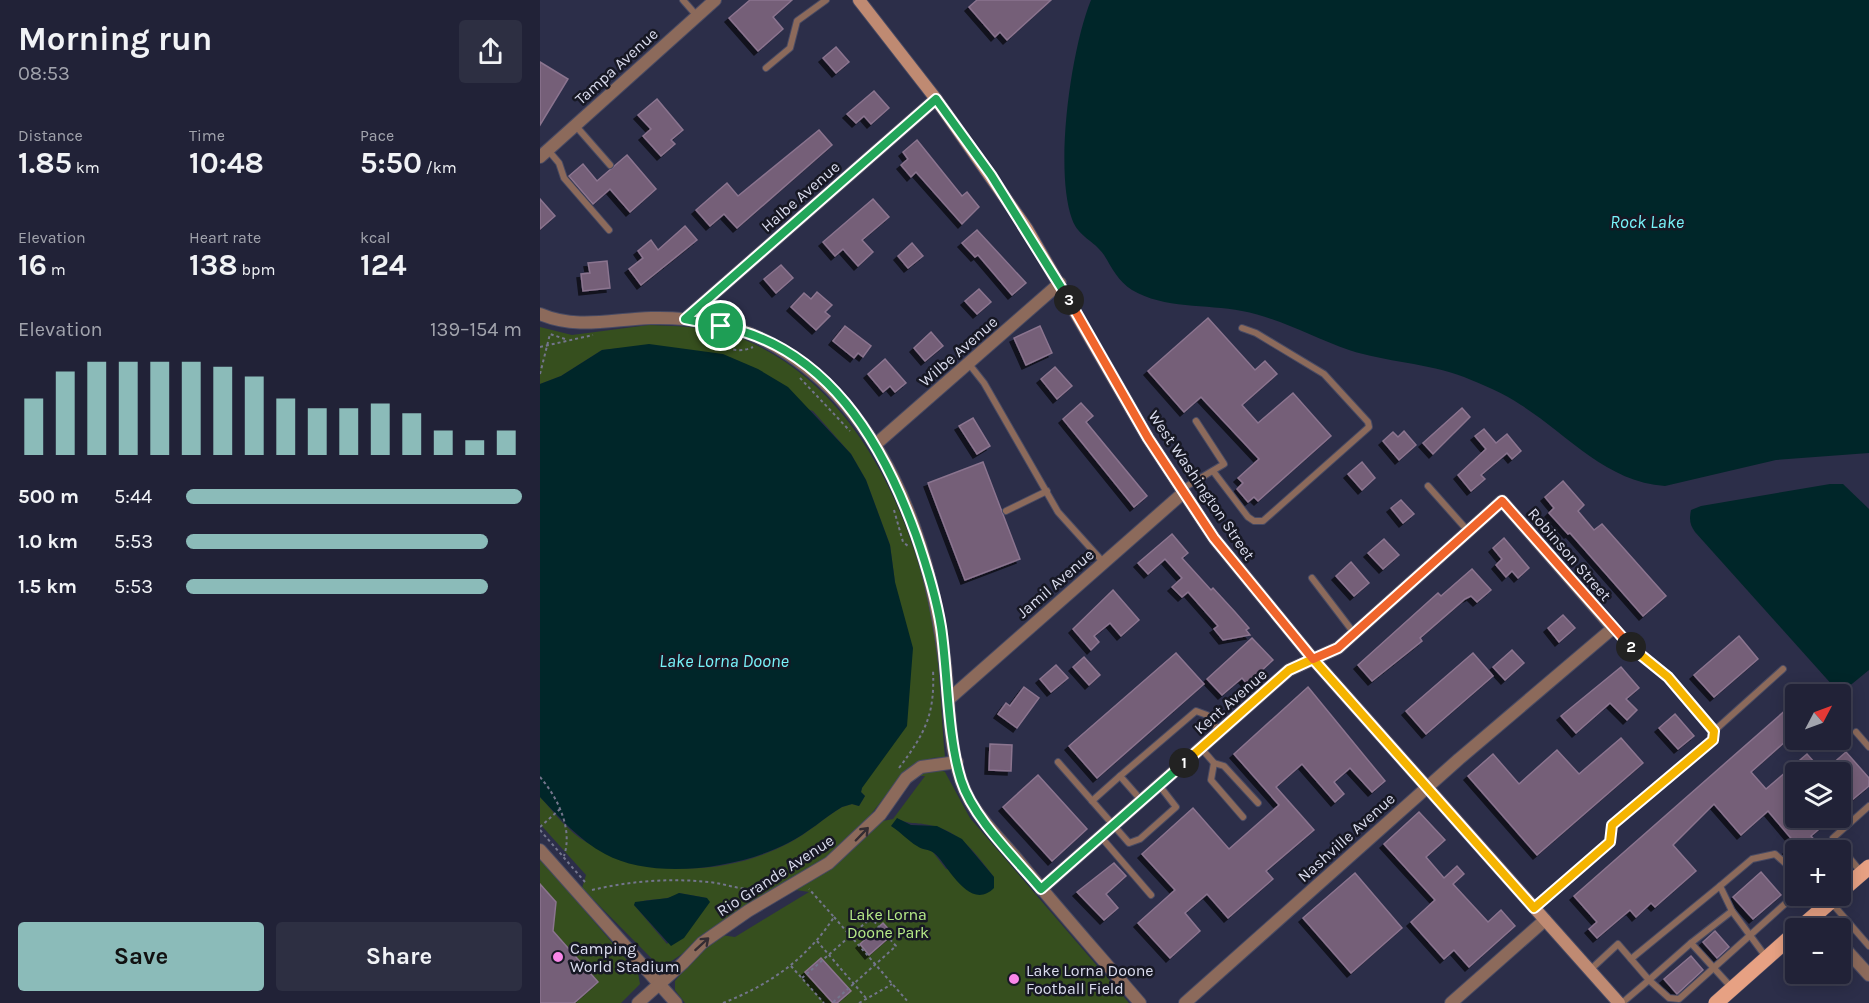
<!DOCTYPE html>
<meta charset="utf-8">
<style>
body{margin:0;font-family:Karla,sans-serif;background:#2d2f42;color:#f1f3f6;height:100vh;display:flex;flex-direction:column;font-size:22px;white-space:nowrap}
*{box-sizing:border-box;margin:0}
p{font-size:20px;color:#a2a4ad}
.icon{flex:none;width:33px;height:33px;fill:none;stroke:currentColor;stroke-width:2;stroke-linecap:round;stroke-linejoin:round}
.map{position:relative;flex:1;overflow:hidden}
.side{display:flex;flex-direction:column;background:#212237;width:540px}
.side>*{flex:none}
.needle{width:39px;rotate:49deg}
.controls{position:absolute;left:1245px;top:684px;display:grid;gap:12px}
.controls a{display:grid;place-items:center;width:66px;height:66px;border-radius:6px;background:#212237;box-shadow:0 3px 15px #0003,0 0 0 2px #3e3f52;font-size:30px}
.pin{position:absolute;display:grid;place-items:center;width:51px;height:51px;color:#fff;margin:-26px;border:3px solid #fff;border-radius:50%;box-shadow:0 2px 6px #0007}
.km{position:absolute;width:30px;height:30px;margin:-15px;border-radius:50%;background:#222;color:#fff;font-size:16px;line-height:30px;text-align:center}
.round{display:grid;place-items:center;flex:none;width:63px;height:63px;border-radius:6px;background:#2d2f42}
.summary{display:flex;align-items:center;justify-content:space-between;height:102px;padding:0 18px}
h1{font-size:33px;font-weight:700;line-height:45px}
.stats{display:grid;grid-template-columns:repeat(3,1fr);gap:9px;height:102px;padding:6px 18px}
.stats div{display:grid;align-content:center}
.stats b{font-size:30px;font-weight:700}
.stats small{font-size:16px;font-weight:400}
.stats p{font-size:16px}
.chart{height:168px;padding:12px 18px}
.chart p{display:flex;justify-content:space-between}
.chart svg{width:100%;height:108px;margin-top:6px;stroke:#8bbbb9;stroke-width:6}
.cta{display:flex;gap:12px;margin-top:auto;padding:12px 18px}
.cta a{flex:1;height:69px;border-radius:6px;background:#8bbbb9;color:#111;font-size:24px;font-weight:700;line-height:69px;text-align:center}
.cta a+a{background:#2d2f42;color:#f1f3f6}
ul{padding:0 18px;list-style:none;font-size:20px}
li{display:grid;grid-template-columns:96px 72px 1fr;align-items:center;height:45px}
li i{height:15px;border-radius:8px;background:#8bbbb9}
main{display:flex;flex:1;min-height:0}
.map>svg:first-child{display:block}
</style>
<main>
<section class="side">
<div class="summary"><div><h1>Morning run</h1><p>08:53</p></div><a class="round"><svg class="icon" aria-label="share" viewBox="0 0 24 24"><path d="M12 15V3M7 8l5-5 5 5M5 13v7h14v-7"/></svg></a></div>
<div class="stats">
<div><p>Distance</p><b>1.85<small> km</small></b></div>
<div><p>Time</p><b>10:48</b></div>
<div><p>Pace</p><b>5:50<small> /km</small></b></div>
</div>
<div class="stats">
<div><p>Elevation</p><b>16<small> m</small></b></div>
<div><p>Heart rate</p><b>138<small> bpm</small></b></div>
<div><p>kcal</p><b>124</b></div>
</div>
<div class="chart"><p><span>Elevation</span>139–154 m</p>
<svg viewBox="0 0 160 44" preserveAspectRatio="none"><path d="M5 44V21M15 44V10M25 44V6M35 44V6M45 44V6M55 44V6M65 44V8M75 44V12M85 44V21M95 44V25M105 44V25M115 44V23M125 44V27M135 44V34M145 44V38M155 44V34"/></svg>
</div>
<ul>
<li><b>500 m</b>5:44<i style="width:100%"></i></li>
<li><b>1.0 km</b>5:53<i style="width:90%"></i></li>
<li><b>1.5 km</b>5:53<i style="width:90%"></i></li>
</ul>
<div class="cta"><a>Save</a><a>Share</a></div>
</section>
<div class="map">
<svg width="1329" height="1003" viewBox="0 0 1329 1003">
<defs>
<filter id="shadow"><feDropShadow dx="-4" dy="4" stdDeviation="0" flood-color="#0009"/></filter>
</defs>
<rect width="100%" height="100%" fill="#2c2e49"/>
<!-- green -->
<g fill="#364f1e" fill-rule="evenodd">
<path d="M109,325C140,326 174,327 203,339C306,382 359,487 386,590C400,644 400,702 405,757L392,758L365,771L317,832L291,854L127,964L116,963L42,888L46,875L0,824V797C14,812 28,832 46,842C109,877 184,877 249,843C268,833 284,818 302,807L312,804L319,806L325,796L321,792L322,788L355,582L350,545L326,480L311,454L273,411L82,348L62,350L21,376L0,384V327L32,335ZM139,893L167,898L127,944L94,905C106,896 126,903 139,893Z"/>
<path d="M397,768L405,772L430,818L589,1003H145L135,990V981L164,947L181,935L195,937L269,892L256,890L293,866L320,842L338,822L353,819L385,776H375ZM357,819C373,825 375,822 389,825C421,831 435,853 454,877L406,869L392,851L381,848L352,826Z"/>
<path d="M0,858L98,973L100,984L81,1003H0Z"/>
</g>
<!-- water -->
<g fill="#002629">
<path d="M551,0H1329V453L1236,460L1125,486C1066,482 1027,434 981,405C964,393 943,385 924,377C887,363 846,362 809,350C774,338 739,318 702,311C666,304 624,309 592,290C578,281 572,268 564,255C554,240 538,237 532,219C514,169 531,49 551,0Z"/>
<path d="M109,344L183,354L218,369L248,387L311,454L326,480L350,545L355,582L373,648L367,726L322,788L321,792L325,796L319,806L312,804L302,807C284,818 268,833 248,843C200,868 115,881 65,854C39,840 20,818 0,797V384L21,376L62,350Z"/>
<path d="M1290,484H1303L1329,509V670L1307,688L1294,687L1155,532C1150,525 1149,520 1151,510L1161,506Z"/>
<path d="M357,818L371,825L397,826L422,839L454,877V888C429,913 407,863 394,853C389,849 382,850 377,846C368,841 361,832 351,826Z"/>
<path d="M139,893L167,898L170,902L144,938L131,946L94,905L95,902L128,898Z"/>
</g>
<!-- building -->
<g fill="#745e78" stroke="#8b748f" stroke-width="1.5" filter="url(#shadow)">
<path d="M210,0H252L233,17L243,29L218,51L189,18Z"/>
<path d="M437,0H511L467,40L460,32L455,37L429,7Z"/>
<path d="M296,47L309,62L296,73L283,58Z"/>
<path d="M0,62L28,79L0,125Z"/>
<path d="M334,91L349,108L331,124L324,116L316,123L307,114Z"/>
<path d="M117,99L143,130L131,140L135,144L121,156L103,136L111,129L98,115Z"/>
<path d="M279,130L292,145L197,228L184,214L170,226L156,210L187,183L198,196Z"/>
<path d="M377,140L422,196L427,192L439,207L422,224L376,172L371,177L361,165L368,159L363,152Z"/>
<path d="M87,155L116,189L90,212L70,189L53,204L29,176L43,164L57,181Z"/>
<path d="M0,199L15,216L0,229Z"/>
<path d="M333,199L349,217L322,240L333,252L318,266L303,249L295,256L283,242Z"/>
<path d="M145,226L157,240L101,285L89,269L103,258L98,251L111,240L118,250Z"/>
<path d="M437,230L486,283L472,295L438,255L435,257L422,243Z"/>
<path d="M372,243L383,256L368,268L358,256Z"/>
<path d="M67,261L70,288L43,291L41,274L50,273L48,263Z"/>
<path d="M241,265L253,278L236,293L224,279Z"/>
<path d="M439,289L451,302L437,314L425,301Z"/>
<path d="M277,292L292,305L285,312L290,316L276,330L251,307L264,293L271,299Z"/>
<path d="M668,318L715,370L725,361L737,374L702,405L718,423L753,393L791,436L718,501L714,497L708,502L697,489L703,483L698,478L719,459L661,397L644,412L608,371Z"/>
<path d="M305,326L331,346L323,357L318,353L314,358L293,341Z"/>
<path d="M500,326L512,353L486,365L474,338Z"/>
<path d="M391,332L403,346L385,361L374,348Z"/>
<path d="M345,359L366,383L355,392L350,386L343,392L328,374Z"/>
<path d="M515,367L532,386L517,399L501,379Z"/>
<path d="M541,403L553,416L546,422L607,496L594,507L523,419Z"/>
<path d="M922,408L930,417L893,454L883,443Z"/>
<path d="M433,418L450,446L437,454L419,426Z"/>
<path d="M944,429L956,443L967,434L981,451L972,459L967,453L941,475L945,479L931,491L918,475L946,449L935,436Z"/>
<path d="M864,431L876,445L859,460L843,441L853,432L858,437Z"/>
<path d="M443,462L480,559L425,580L388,483Z"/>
<path d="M822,462L835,478L822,490L808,474Z"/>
<path d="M1023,481L1044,505L1038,511L1054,530L1062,524L1126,596L1103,616L1030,533L1028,534L1009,513L1014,508L1005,497Z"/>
<path d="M861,500L874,514L863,523L851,508Z"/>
<path d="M632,534L648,553L642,558L671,590L673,588L695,612L709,628L706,630L710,635L683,640L674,629L678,626L648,592L642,597L632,587L642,578L625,559L608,574L598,563Z"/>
<path d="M964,538L989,568L978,578L972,571L966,577L956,565L962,559L953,548Z"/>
<path d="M844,539L859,555L843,569L828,553Z"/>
<path d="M811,562L829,583L814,596L796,576Z"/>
<path d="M932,569L951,590L937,602L931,596L925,599L880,638L882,641L832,681L818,665L898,593L901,596Z"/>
<path d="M573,590L599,620L581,636L570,623L554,636L559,642L551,650L533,629Z"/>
<path d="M1023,615L1035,628L1019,642L1008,628Z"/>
<path d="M1199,636L1218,659L1174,697L1154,675Z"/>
<path d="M712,638L733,660L707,684L702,678L682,695L667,679Z"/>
<path d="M972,650L984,663L965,680L953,667Z"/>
<path d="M636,653L664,684L557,778L529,746Z"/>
<path d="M933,653L953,676L886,734L866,711Z"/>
<path d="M544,657L560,675L549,685L533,667Z"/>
<path d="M516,665L528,678L511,692L500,679Z"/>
<path d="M1081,667L1099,688L1086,699L1097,710L1087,720L1070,703L1036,733L1021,716Z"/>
<path d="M484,687L499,698L477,728L458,714L466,703L470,706Z"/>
<path d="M768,687L845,781L832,792L810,768L794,782L804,794L795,802L762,764L736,787L774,830L726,871L733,879L688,918L667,894L645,913L660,931L630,958L598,923L635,890L602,854L653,808L689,849L739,805L694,754Z"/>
<path d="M1256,701V732L1211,772L1226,789L1267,754L1283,772H1256V818H1292L1271,836L1283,850H1247L1255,843L1228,811L1201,835L1174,804L1133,845L1156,871L1115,907L1111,903L1096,917L1090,910L1057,938L1049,929L1057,922L1034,896Z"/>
<path d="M1135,714L1154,736L1138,749L1119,728Z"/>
<path d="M1081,738L1103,763L997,855L928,776L953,754L979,784L1017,750L1039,774Z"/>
<path d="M450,744L472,745L471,771L449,770Z"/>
<path d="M1306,752L1329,778V786L1300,810V772H1283Z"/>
<path d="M498,775L547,829L512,861L463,807Z"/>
<path d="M879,812L905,840L886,857L904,878L917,866L924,874L913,884L948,922L961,910L975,926L929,967L914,950L904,959L871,922L895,900L844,844Z"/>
<path d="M574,863L586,876L566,894L578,908L564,920L537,892Z"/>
<path d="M1221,872L1241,895L1213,919L1193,897Z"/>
<path d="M815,873L862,928L811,973L763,918Z"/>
<path d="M0,884L16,902L13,931L58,982L34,1003H0Z"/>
<path d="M343,923L353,934L329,955L320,944Z"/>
<path d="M1175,931L1189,947L1177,958L1163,942Z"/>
<path d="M1151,956L1163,970L1137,994L1124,979Z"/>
<path d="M281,958L311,991L297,1003H293L265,972Z"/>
</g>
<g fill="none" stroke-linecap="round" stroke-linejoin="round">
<defs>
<g id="service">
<path d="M143,0L157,16"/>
<path d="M226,68L250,48L257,21L286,0"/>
<path d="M35,125L70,165"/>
<path d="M8,150L19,163L24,178L69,230"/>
<path d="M429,364L444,383L518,512L564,563"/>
<path d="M673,471L708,517L714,521H723L829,427L828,422L784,374L716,333L702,328"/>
<path d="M888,486L928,531"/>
<path d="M642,489L684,464L656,421"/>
<path d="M466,511L507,491"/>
<path d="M772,578L814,633"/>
<path d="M1174,731L1243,669"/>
<path d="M1316,732L1329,747"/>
<path d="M661,748L674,763L684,766L718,803"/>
<path d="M518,762L589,843L600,839L636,807L619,785"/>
<path d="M674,763L671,780L703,817"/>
<path d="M601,800L580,776L656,711L667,715L679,731"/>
<path d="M552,801L580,776"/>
<path d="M561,837L611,895"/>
<path d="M1321,872L1293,838L1329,806"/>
<path d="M1276,896L1285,905"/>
<path d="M1290,901L1329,946"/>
<path d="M994,908L1070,842L1072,825L1173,740L1174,731L1128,677L1092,648L1073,628"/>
<path d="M1192,911L1180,886L1212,859L1235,854L1256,873"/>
<path d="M1151,943L1109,980L1129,998L1139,999L1256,894"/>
<path d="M1091,959L1180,886"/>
<path d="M1050,970L1078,944L1109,980L1082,1003"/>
<path d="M1192,988L1151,943L1192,911L1226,957"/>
</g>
<g id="minor">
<path d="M145,319L396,99"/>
<path d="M336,444L520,283"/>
<path d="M409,699L643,493"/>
<path d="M501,889L749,670L798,648L962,501L1073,628L919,759L645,1003"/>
<path d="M1276,914L1288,928"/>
<path d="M1300,943L1329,975"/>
<path d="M911,1003L1005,920"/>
</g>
<g id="tertiary">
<path d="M0,157L175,0"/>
<path d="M0,314C37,330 73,319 111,318C149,317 192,323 226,341C343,403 390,539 405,663C410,706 408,760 429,799C441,821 461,840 477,859C517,908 559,955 600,1003"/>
<path d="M0,850L136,1003"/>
<path d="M98,1003L143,963L162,943L208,911L289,863L340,815L366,778L381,767L417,762"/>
</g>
<path id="secondary" d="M319,0L396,99L487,229L608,438L674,538L773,659L1079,1003"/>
<g id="primary">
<path d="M1300,892L1329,867"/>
<path d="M1260,928L1297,896"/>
<path d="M1176,1003L1256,932"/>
</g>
</defs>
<!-- service casing -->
<use href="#service" stroke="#484a63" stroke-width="8"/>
<!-- minor casing -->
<use href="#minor" stroke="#484a63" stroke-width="14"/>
<!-- tertiary casing -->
<use href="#tertiary" stroke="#484a63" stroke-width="14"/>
<!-- secondary casing -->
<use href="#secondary" stroke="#484a63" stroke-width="14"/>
<!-- primary casing -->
<use href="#primary" stroke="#484a63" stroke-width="16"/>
<!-- path -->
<g stroke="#73758c" stroke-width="2" stroke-dasharray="3 3" stroke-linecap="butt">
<path d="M174,336C184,349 198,354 213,347"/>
<path d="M0,347L53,335"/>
<path d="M0,374L10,334L25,339"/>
<path d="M260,378L310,431"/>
<path d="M354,510L363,542L368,546"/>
<path d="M359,768C386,732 395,714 393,669"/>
<path d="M0,777C18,798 33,829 24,856"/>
<path d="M0,827L20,809"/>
<path d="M0,830L45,882"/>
<path d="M52,890C90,881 130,878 169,882C189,884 205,893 224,887"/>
<path d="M294,917L369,1003"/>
<path d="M277,941L326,998"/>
<path d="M251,966L284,1003"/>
<path d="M262,978L331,918L356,946L292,1003"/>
<path d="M183,1003C229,985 267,959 294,917L269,889"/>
<path d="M319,1003L352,984"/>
</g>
<!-- service -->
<use href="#service" stroke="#8c6a5b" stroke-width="6"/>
<!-- minor -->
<use href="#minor" stroke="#8c6a5b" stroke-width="12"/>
<!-- tertiary -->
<use href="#tertiary" stroke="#8c6a5b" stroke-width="12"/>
<!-- secondary -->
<use href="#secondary" stroke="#bf8a72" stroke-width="12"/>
<!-- primary -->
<use href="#primary" stroke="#e7a183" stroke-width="15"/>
</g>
<!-- one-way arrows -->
<defs><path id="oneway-shaft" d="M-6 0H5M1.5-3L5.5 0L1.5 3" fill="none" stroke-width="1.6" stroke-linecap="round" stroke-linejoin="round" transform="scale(1.5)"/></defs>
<g stroke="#342c32">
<use href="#oneway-shaft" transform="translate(322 834) rotate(-46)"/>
<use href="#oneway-shaft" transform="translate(162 944) rotate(-42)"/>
</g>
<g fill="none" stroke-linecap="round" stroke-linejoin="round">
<defs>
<path id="split-1" d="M181,326C287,347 342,441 376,535C386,564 396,596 401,627C408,674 407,735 421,780C433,818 475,858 501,889L644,763"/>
<path id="split-2" d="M644,763L749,670L773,659L994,908L1070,842L1072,825L1173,740L1174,731L1128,677L1091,647"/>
<path id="split-3" d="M529,300L608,438L674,538L773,659L798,648L962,501L1091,647"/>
<path id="split-4" d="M181,326L145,319L396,99L451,175L529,300"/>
</defs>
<!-- split-1 casing -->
<use href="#split-1" stroke="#fff" stroke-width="12"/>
<!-- split-2 casing -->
<use href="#split-2" stroke="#fff" stroke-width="12"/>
<!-- split-3 casing -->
<use href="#split-3" stroke="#fff" stroke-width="12"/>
<!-- split-4 casing -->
<use href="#split-4" stroke="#fff" stroke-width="12"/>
<!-- split-1 -->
<use href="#split-1" stroke="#22a559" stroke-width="8"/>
<!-- split-2 -->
<use href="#split-2" stroke="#f5b400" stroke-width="8"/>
<!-- split-3 -->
<use href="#split-3" stroke="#f0652b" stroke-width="8"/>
<!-- split-4 -->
<use href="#split-4" stroke="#22a559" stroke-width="8"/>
</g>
<!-- markers -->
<g fill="#f987e8" stroke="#171824" stroke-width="2">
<circle cx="18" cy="957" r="6"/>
<circle cx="474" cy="979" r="6"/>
</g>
<g text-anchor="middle" stroke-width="5" stroke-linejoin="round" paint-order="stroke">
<!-- street labels -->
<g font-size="16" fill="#dadcee" stroke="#171824">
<text transform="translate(76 66) rotate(-42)" y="6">Tampa Avenue</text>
<text transform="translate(260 196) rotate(-41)" y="6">Halbe Avenue</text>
<text transform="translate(418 351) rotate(-41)" y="6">Wilbe Avenue</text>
<text transform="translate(662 485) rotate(56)" y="6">West Washington Street</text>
<text transform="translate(1030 554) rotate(49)" y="6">Robinson Street</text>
<text transform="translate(515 583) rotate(-41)" y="6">Jamil Avenue</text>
<text transform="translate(690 701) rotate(-41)" y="6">Kent Avenue</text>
<text transform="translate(806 837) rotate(-42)" y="6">Nashville Avenue</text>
<text transform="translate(235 875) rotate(-33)" y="6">Rio Grande Avenue</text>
</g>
<!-- park labels -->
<g font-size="16" fill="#b6eb88" stroke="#171824">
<text x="348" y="920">Lake Lorna<tspan x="348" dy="18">Doone Park</tspan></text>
</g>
<!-- poi labels -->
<g font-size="16" fill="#dadcee" stroke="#171824" text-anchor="start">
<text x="30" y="954">Camping<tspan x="30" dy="18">World Stadium</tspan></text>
<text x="486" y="976">Lake Lorna Doone<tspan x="486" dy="18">Football Field</tspan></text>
</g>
<!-- water labels -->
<g font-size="18" font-style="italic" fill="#78f4fb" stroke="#171824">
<text x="1107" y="228">Rock Lake</text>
<text x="184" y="667">Lake Lorna Doone</text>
</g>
</g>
</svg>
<div class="controls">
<a><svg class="needle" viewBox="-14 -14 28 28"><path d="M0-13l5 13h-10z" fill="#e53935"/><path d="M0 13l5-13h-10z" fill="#a2a4ad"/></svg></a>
<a><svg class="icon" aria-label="layers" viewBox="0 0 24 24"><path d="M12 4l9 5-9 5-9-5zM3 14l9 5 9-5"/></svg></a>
<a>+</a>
<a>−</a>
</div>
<div class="pin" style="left:181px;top:326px;background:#1e9e55"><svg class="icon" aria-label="arrive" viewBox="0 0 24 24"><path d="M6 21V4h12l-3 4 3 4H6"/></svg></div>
<b class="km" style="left:644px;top:763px">1</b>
<b class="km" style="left:1091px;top:647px">2</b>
<b class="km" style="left:529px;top:300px">3</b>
</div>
</main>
